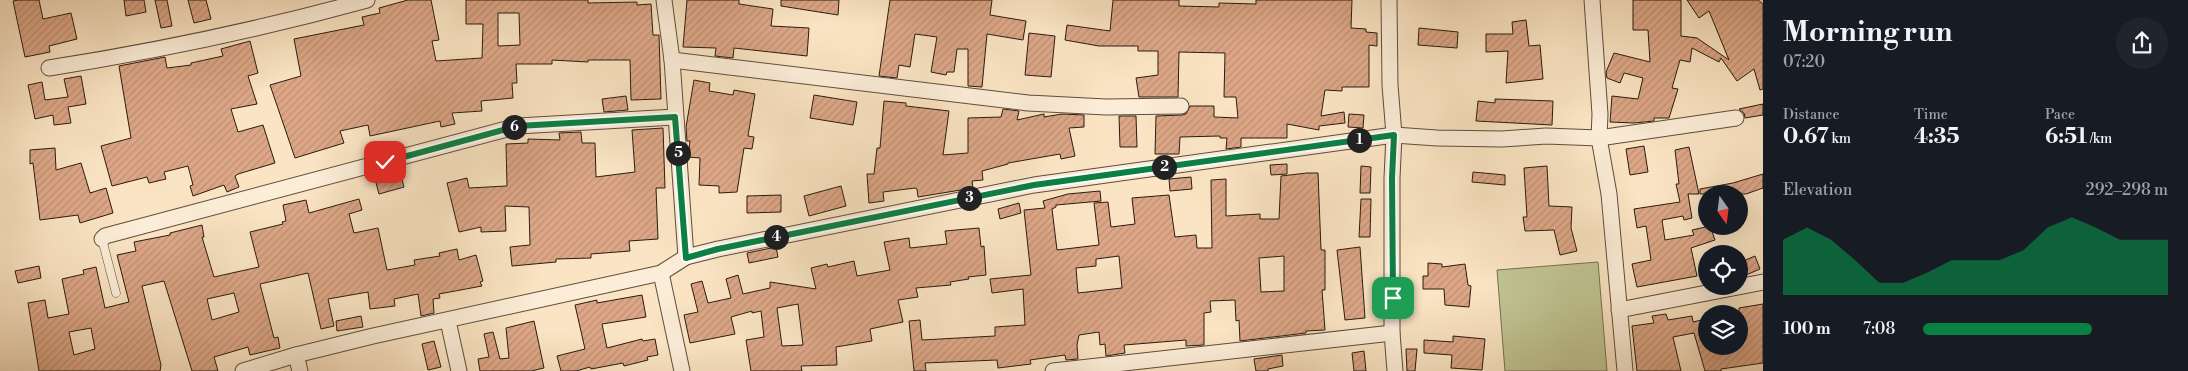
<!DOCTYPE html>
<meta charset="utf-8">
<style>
body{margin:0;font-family:"Libre Bodoni",serif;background:#20242c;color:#f1f3f6;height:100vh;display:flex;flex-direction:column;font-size:19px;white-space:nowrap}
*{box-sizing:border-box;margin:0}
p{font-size:16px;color:#9ea1a6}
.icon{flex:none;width:28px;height:28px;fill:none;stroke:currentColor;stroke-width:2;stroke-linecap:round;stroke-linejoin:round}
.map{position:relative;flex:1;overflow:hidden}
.details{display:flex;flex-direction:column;background:#171b24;width:425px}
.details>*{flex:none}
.needle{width:32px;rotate:166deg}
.fabs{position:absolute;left:1698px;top:185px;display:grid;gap:10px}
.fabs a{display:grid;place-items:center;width:50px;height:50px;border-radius:50%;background:#171b24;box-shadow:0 5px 20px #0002;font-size:25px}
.pin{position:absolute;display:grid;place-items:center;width:42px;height:42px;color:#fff;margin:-21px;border-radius:10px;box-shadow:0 2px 8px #0006}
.km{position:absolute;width:25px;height:25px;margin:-12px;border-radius:50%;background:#222;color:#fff;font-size:14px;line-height:25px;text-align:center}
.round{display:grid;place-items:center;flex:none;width:52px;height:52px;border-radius:26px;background:#20242c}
.overview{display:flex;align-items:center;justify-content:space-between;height:85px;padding:0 20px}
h1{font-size:28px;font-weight:700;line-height:38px}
.figures{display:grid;grid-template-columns:repeat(3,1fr);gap:8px;height:85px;padding:5px 20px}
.figures div{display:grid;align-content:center}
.figures b{font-size:21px;font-weight:700}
.figures small{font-size:14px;font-weight:400}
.figures p{font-size:14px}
.chart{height:140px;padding:10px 20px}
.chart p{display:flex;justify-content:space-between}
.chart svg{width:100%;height:90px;margin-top:5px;fill:#0b8043;opacity:.7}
ul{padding:0 20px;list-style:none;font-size:16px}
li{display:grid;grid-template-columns:80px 60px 1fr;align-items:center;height:38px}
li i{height:12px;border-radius:6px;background:#0b8043}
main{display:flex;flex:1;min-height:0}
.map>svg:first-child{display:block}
</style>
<main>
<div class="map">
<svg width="1763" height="371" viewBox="0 0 1763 371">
<defs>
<pattern id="building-hatch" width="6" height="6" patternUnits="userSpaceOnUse" patternTransform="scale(1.25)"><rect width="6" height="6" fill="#dda787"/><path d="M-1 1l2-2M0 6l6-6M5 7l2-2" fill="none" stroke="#be8f74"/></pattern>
</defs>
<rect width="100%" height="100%" fill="#fae4c3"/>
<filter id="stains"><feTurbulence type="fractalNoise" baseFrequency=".004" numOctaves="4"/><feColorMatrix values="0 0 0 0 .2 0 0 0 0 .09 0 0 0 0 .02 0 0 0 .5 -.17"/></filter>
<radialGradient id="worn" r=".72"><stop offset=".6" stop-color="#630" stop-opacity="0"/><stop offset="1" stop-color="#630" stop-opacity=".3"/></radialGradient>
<!-- pitch -->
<path fill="#c0c492" stroke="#757051" d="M1598,262L1607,371H1505L1497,270Z"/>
<!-- building -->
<g fill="url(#building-hatch)" stroke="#2a1b10" fill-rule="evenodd">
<path d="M19,0H39L43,19L71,13L77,39L49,46L50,52L25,57L13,1Z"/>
<path d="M124,0H144L146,12L126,16Z"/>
<path d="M155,0H167L172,26L161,28Z"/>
<path d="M188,0H206L211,19L194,23Z"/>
<path d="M408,0H431L439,40L432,41L436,61L482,58L483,24H466V0H588V3L637,2V5L651,4L653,35H659L661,99L631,100L630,60H588V62L552,60V64H516L517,83H512L513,98L481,101L482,111L452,113L455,124L441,127L440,121L370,136L368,125L340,131L344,143L295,158L270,85L301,76L294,39L364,25L362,17L380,13L379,8ZM498,13H519L520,45L498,46Z"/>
<path d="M687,0H739V4L773,9L771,26L809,28L807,56L734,48L733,58L715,56L716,48L683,47Z"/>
<path d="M781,0H839L838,15L781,6Z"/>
<path d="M890,0H992L990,15L1026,21L1023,40L987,34L982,87L968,86V49H957L954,72H947L946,75L931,72L937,37L915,34L910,67L899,65L897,78L879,76Z"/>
<path d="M1113,0H1179V6L1219,7V3L1256,4V0H1352L1351,28L1366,29V32L1377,33V46L1369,45V87H1342V91L1325,90L1321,116L1344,112L1345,123L1319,126V130L1287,124V138H1241V147L1226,149L1227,138H1220V136L1180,137L1179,154H1155L1156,116L1182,115L1186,114L1190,106H1214V117L1238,118L1236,97H1224L1225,53L1179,52L1178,97H1139L1136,78L1158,75V51H1138V46H1099L1065,40L1067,25L1110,31Z"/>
<path d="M1633,0H1681V36L1697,38L1729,60L1709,11L1699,18L1687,0H1758L1763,4V89L1760,90L1754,69L1737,81L1721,58L1719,62L1692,48L1690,62L1680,60L1672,88L1678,89L1669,118H1654V121L1634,123L1610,122L1612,96L1638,99L1643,78L1624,73L1620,83L1607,78L1606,72L1614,53L1650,62L1648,30H1633Z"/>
<path d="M1526,20L1529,46L1540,45L1543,79L1506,83L1508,51L1486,52V34H1513L1512,22Z"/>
<path d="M1419,28L1458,32L1457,48L1418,45Z"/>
<path d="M1029,33L1055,36L1051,77L1025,75Z"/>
<path d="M250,41L258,73L248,76L257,104L231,109L238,132L263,125L275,163L238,174L235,176L239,187L227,192L224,185L193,196L190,186L193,185L188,166L164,172L166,179L149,183L147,177L112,186L101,146L131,138L119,66L165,57L167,68L191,65V63L223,56L221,49Z"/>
<path d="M81,76L86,104L68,107L71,123L54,125L53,115L35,119L28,85L42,82L45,100L68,97L64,79Z"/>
<path d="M694,80L710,83L709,91L733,95L734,90L755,94L748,136L754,137L752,149L744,148L737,192L719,193V186L699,185L700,158L688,157L690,141H687L686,127Z"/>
<path d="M814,95L857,102L853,125L810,118Z"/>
<path d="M626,96L628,110L604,112L602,99Z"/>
<path d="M1495,99L1553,101L1552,125L1476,121L1478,101L1495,103Z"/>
<path d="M884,101L906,103V106L949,111L943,155L968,153V118L1001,117L1003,109L1019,111L1017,120L1044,114V117L1062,114L1084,115V127L1069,128L1075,156L1061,159L1060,154L1008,163V164L982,171L983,180L972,181L973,188L918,197L917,189L915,188L883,192L884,201L869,203L867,174H874L877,148H880Z"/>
<path d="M1763,104V115L1745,118L1744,113L1739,109Z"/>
<path d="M1349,114L1364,115L1363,128L1348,127Z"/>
<path d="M1119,116H1136L1137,147H1120Z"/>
<path d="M663,128L665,188H656L658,239L629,241L630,251L591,254V258L556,259V262L512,266L510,247L530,245L529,207L505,206L506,231L481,232V227L459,232L447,183L467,178L469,188L507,186L506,144L528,143V139L560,140L559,133L581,132L582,143H595L596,177L635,172L632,130Z"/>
<path d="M1644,146L1648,172L1630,175L1626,149Z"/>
<path d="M1689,147L1699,194H1688L1692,218L1684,220L1683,216L1662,220L1665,240L1694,235L1692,230L1710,226L1715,240L1691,248L1697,276L1637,287L1632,264L1651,260L1646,226L1637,228L1634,209L1680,202L1676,184H1679L1675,150Z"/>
<path d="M55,148L56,170L81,163L90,193L106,188L113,213L80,223L78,215L40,220L33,163L30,164V150Z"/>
<path d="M1287,164V174L1271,175L1270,165Z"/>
<path d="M1361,166L1371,167L1370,193H1360Z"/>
<path d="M1547,166L1549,206L1572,207L1571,228L1577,251L1560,255L1554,230L1525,231L1523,217H1527L1524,168Z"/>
<path d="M400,172L404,187L379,194L375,179Z"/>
<path d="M1473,172L1505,175V185L1472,182Z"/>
<path d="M1307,173H1318L1321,250H1325V290H1322L1325,330L1306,331V333L1240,341L1239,320L1236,321L1235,300L1210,301L1211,312L1204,313V345L1186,346V340L1124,345L1125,353L1106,356L1105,344L1100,345L1099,332L1079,335L1077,345L1078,359L1066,360L1065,355L1030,360L1031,364L998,368L997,360L925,363L926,371H914L909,321L920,320L922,340L995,336V327L1025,325L1023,289L992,293L990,279L1031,275L1024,210L1045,208L1043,201L1068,194L1100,191L1101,201L1056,205V207L1052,209L1057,250L1099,245L1094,203L1108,202L1111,227L1135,224L1132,198L1169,195L1175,237L1196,235L1197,248H1212L1211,180L1226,179V216L1260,214V219H1279L1281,176ZM1119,256L1122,288L1078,293L1076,268L1096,266V259ZM1284,256V291L1261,292L1259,258Z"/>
<path d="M1763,174V188L1746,194H1700V189L1733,183Z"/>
<path d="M1191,177L1192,189L1170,191L1169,179Z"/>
<path d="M841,186L846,206L809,216L804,196Z"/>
<path d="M781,195V212L747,213V196Z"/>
<path d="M359,199L362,210L349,214L354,233L378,228L387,270L415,265L414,260L440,256L439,253L457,249L459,260L476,255L483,281L480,282L482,286L439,294L440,298L433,299L434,313L421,316L418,294L394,299L395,306L370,309L368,292L328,299L334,326L321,329L308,273L260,284L274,338L278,337L280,348L250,355L248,347L214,357L218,371H192L164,281L142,286L161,365L160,371H39L28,303L45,300L48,318L69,314L62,279L84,274L83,270L96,267L105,308L129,302L117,255L136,251L134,242L170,235V233L202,225L204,237H202L214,277L259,267L250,232L283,224L282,222L286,221L283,205L306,200L309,213ZM234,293L239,312L212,320L207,299ZM91,328L95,349L74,355L69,332Z"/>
<path d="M1361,199H1371L1370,237H1359Z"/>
<path d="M1019,203L1021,213L1000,219L998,209Z"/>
<path d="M979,228L981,247L984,246L986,275L968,277L969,279L950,282L951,285L916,288L918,297L898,300L903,322L870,329L872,341L836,347L837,365L801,366L802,371H751L746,340L764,337L761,311L752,313V311L731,317L735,334L690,343L684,315L698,312L691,284L702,281L708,303L731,298L726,279L738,275L743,294L770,288V282L816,289L811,268L827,264L828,267L854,261L857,276L890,270L884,242L909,238L910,248L947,244L945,231ZM798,304L803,345L782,346L777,308Z"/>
<path d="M776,247L778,257L749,263L747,253Z"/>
<path d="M1360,247L1365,318L1345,320L1337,250Z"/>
<path d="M1755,256L1760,269L1746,275L1741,262Z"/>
<path d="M1428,263L1442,264V267L1465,264L1468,285L1471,286L1469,307L1445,305L1444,289H1423V276H1428Z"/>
<path d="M39,266L41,278L18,283L15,271Z"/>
<path d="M642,295L646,317L602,324L607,348L642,339L643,341L655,339L658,355L647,357L648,360L624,366L623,363L591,369L590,367L576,371H561L557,356L585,349L575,305L597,300V303Z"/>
<path d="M1763,304V363L1721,369V371H1705L1694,333L1673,337L1681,371H1637L1632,326L1654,323L1652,316L1666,314L1668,320L1692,316L1693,322L1706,319V346H1739V308Z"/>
<path d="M361,316L363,327L337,331L336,321Z"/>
<path d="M534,321L544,368L531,371H480L478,359L489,357L484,334L493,332L500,359L509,358L506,328Z"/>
<path d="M1453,336L1485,339L1482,370L1451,368L1452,355L1424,353V340L1453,342Z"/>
<path d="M434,341L441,367L428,370L422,344Z"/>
<path d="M1406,349H1417L1415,371H1407Z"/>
<path d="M1364,351L1366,371H1354L1352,353Z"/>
<path d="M1282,355L1283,366L1268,369V371H1256L1254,359Z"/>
</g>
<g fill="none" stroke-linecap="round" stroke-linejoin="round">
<defs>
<path id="lane" d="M102,239L116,293"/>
<g id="street">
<path d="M664,0L672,60L686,257"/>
<path d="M1389,0L1390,85L1394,135L1392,178V333L1395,371"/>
<path d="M1592,0L1600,114L1599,138L1609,194L1625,371"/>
<path d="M672,60L1028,103L1106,107L1181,106"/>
<path d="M49,68C157,51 262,29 367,0"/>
<path d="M102,239L105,236L518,126L675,117"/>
<path d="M661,273L682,371"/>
<path d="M1619,310L1763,282"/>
<path d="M448,321L459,371"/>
<path d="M296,355L300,371"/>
<path d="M243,371L296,355L373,336L661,273L686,257L718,249L1034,185L1394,135L1437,138L1502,139L1546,136L1599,138L1736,118"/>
<path d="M1053,371L1392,333"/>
</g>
</defs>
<!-- lane casing -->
<use href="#lane" stroke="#5e4d3d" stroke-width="9"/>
<!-- street casing -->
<use href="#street" stroke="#5e4d3d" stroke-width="17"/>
<!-- lane -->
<use href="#lane" stroke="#fcedd8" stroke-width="8"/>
<!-- street -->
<use href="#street" stroke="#fcedd8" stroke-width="15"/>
</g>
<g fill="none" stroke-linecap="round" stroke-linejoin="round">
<defs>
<path id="route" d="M385,162L518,126L675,117L686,258L718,249L1034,185L1394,135L1392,178L1393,298"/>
</defs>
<!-- route casing -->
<use href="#route" stroke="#fff" stroke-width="10"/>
<!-- route -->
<use href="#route" stroke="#0b8043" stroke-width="6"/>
</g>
<rect width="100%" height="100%" filter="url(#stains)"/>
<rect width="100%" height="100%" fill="url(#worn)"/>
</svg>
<div class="fabs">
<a><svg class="needle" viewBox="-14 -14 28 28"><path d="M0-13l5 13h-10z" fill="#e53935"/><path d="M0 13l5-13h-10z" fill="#9ea1a6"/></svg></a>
<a><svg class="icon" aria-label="locate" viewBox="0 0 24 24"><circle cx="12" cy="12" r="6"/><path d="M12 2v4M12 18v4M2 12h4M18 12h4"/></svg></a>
<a><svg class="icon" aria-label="layers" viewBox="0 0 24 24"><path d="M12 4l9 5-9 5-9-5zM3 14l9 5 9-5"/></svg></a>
</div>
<div class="pin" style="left:1393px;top:298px;background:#1e9e55"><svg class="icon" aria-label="arrive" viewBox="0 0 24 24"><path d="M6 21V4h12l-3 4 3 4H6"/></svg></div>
<div class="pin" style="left:385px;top:162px;background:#d93025"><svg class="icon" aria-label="check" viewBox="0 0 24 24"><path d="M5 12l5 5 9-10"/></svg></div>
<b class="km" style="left:1359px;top:140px">1</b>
<b class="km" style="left:1164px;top:167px">2</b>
<b class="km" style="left:969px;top:198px">3</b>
<b class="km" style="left:776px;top:237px">4</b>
<b class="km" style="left:678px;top:153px">5</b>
<b class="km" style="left:514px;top:127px">6</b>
</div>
<section class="details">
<div class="overview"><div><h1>Morning run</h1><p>07:20</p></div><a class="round"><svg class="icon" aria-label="share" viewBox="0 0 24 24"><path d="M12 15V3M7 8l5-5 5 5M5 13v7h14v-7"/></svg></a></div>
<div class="figures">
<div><p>Distance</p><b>0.67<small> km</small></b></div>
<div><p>Time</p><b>4:35</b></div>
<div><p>Pace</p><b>6:51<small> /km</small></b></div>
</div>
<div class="chart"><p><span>Elevation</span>292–298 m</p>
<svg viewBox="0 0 160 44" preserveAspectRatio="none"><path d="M0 44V17L10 11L20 17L30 27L40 38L50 38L60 33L70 27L80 27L90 27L100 22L110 11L120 6L130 11L140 17L150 17L160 17V44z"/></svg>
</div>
<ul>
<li><b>100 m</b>7:08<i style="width:69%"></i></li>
</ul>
</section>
</main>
